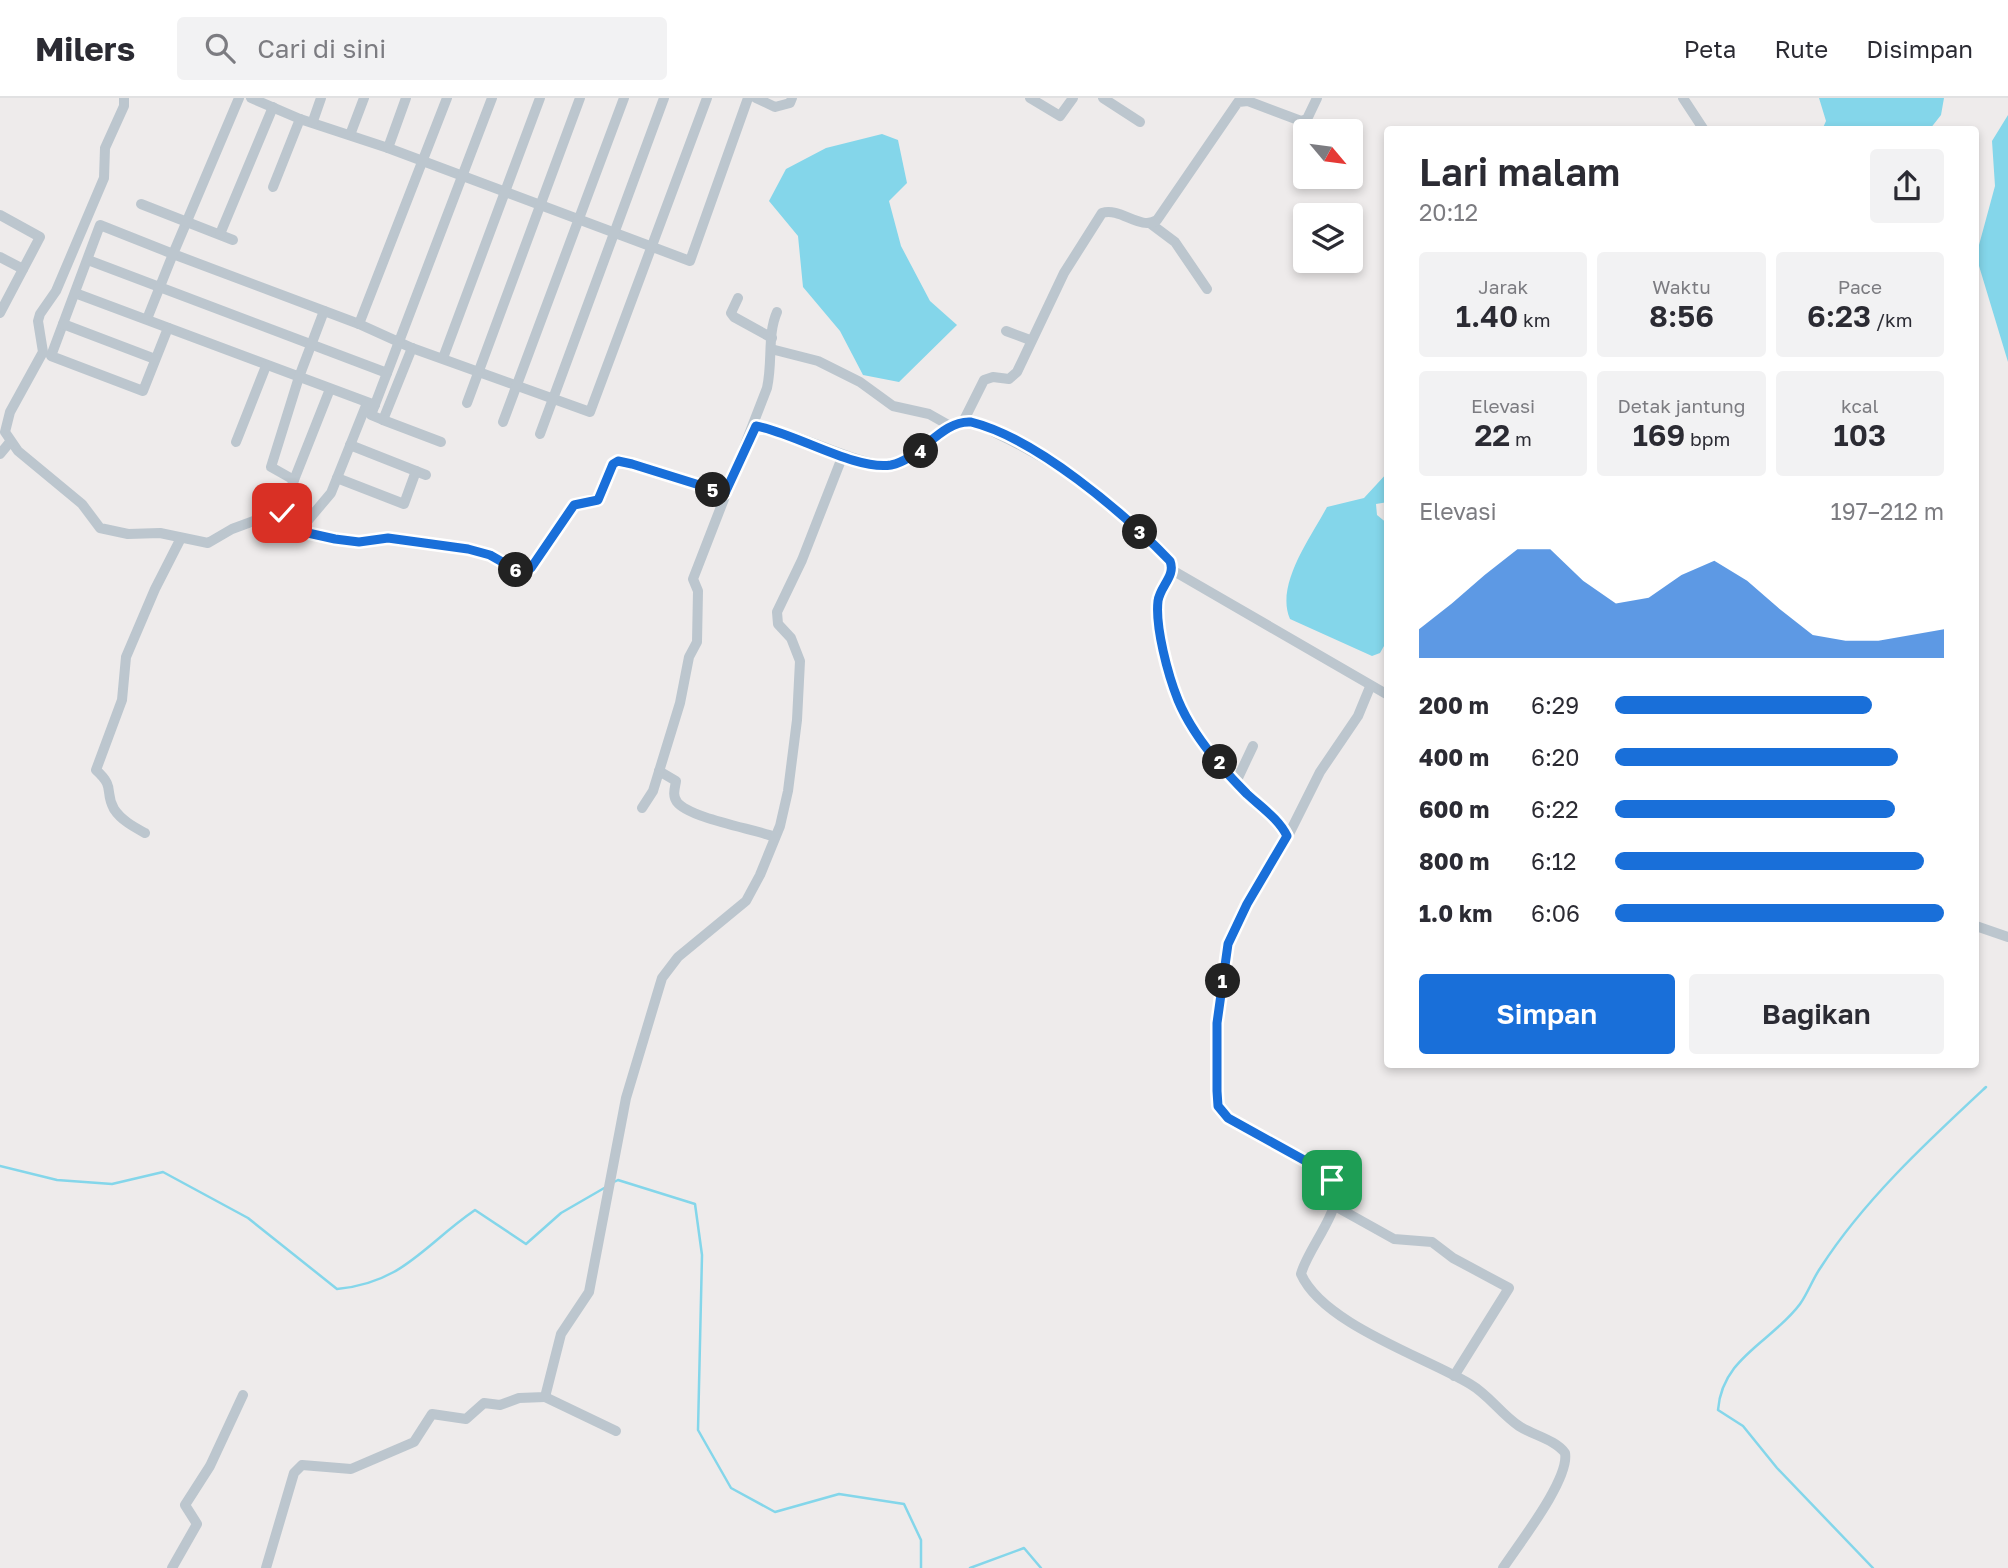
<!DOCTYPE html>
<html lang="id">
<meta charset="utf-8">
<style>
body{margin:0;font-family:"Golos Text",sans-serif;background:#f2f2f3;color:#2b2b33;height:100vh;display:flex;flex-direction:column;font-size:26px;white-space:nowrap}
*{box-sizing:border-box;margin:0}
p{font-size:23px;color:#7c7c81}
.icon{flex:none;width:38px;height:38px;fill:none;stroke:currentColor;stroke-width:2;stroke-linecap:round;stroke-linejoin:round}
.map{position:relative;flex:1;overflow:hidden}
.panel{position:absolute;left:1384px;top:28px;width:595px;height:942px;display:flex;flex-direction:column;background:#fff;border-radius:7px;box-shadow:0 4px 10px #0003}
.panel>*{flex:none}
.needle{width:46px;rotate:119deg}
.buttons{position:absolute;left:1293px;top:21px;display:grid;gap:14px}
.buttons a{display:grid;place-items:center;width:70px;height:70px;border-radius:7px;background:#fff;box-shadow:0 4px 10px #0003;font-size:35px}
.pin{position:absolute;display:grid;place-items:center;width:60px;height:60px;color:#fff;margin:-30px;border-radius:14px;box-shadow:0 4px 10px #0006}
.km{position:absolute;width:35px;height:35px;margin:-18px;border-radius:50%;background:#222;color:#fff;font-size:19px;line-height:35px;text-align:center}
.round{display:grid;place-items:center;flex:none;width:74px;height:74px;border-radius:7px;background:#f2f2f3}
.head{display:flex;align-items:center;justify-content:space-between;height:119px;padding:0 35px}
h1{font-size:38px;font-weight:600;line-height:52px}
.stats{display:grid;grid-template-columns:repeat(3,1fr);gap:10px;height:119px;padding:7px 35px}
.stats div{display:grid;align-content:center;border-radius:7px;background:#f2f2f3;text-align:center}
.stats b{font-size:30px;font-weight:600}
.stats small{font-size:19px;font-weight:400}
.stats p{font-size:19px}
.chart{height:196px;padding:14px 35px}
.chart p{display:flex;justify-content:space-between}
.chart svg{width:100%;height:126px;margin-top:7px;fill:#196fd9;opacity:.7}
.cta{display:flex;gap:14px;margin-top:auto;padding:14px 35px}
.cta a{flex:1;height:80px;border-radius:7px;background:#196fd9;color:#fff;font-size:28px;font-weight:600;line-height:80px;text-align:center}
.cta a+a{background:#f2f2f3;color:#2b2b33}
ul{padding:0 35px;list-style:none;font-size:23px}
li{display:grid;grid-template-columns:112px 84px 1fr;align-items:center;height:52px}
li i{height:18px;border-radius:9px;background:#196fd9}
header{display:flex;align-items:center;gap:42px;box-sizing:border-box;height:98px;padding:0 35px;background:#fff;border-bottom:2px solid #e1e1e2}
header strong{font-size:33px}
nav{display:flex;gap:38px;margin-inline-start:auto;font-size:24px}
.search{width:490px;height:63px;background:#f2f2f3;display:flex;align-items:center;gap:18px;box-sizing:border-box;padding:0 24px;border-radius:7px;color:#7c7c81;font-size:26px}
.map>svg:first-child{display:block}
</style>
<header>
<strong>Milers</strong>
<div class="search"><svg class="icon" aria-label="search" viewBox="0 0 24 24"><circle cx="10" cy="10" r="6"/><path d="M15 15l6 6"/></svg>Cari di sini</div>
<nav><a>Peta</a><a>Rute</a><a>Disimpan</a></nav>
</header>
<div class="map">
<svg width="2008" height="1470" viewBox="0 0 2008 1470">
<rect width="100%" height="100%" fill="#eeebeb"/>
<!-- water -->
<g fill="#84d6ea">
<path d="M1819,0H1944L1941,17L1930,31L1822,32L1826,23Z"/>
<path d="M2008,17V264L1976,158L1995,88L1992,43Z"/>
<path d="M882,36L898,42L907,85L889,103L901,148L930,203L957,227L899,284L863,277L840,233L803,189L798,138L769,103L786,71L826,50Z"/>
<path d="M1388,374V404L1376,406L1377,417L1388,426V541L1380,555L1372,558L1290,521C1275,487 1311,439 1327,409L1364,400Z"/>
</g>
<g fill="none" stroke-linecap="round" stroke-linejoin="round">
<!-- stream -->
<g stroke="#84d6ea" stroke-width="2.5">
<path d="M0,1068L57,1082L112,1086L163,1074L248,1120L337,1191C403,1185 424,1147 475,1112L526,1146L561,1115L606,1089"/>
<path d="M614,1084L618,1082L695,1106L702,1157L698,1332L731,1390L775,1414L839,1396L904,1406L921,1442V1470"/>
<path d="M970,1470L1024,1450L1041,1470"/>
<path d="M1873,1470L1777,1370L1743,1328L1718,1312C1722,1259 1772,1244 1800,1206C1808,1195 1813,1180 1821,1169C1864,1102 1928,1043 1986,989"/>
</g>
<!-- street -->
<g stroke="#bcc6ce" stroke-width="10">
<path d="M124,0V8L105,50L104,80L56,193L40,216L38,223L43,254L10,314L5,334L18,353L82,406L100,430L128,436L160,435L208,445L232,431L259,421H278L299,433L335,441L359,444L388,440L469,451L490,457L520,474L531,470L574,406L598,402L611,371L618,363L727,394"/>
<path d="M239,0L173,156L359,226L412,250L590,314L707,0"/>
<path d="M251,0L300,21L388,50L690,163L748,0"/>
<path d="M756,0L775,9L790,5L792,0"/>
<path d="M1030,0L1060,18L1073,0"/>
<path d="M1103,0L1140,24"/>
<path d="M1683,0L1704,32"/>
<path d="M313,23L321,0"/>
<path d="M350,37L364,0"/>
<path d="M388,50L406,0"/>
<path d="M273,89L300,21"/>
<path d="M141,106L233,142"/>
<path d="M0,117L40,139L0,215"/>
<path d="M1151,126L1175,144L1207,191"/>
<path d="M220,136L273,9"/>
<path d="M0,159L23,171"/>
<path d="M88,162L387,275"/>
<path d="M75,195L375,307"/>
<path d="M738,200L731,215L734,219L772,240"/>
<path d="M147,221L173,156L100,127L51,258L143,293L168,230"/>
<path d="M63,226L155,261"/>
<path d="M359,226L447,0"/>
<path d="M1006,233L1030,242"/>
<path d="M412,250L383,322L371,317L492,0"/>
<path d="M771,251L818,263L860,284L893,308L929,316L952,329"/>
<path d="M443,260L540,0"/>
<path d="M467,305L580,0"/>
<path d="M383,322L441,344"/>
<path d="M503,324L624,0"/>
<path d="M963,324L984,282L993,279L1009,281L1017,274L1064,175L1102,115C1121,109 1140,133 1157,122L1238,4L1248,3L1301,23L1307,21L1317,0"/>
<path d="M754,329C785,328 843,362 882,367C917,371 932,331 960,324C973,321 988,331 1000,337C1065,368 1121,411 1170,463C1176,478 1160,488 1158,503C1155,532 1166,575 1178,602C1192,636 1221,670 1247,696C1260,709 1279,721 1287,738"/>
<path d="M540,336L664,0"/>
<path d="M236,344L266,268"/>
<path d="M350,347L426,377"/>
<path d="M0,356L10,344"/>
<path d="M337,380L404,406L416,373"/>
<path d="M294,382L330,291"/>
<path d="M278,421L294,382L271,369L299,279L324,213"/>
<path d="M299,433L331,395L367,305"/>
<path d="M1172,472L1388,597"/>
<path d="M1370,589L1358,618L1320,674L1284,746L1230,838L1217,925L1218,1008L1228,1020L1322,1072C1327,1077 1334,1082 1336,1090C1340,1115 1307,1152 1301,1176C1323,1226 1425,1259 1470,1286C1489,1297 1501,1316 1519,1328C1533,1337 1556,1342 1565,1355C1570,1381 1518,1447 1503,1470"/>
<path d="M659,673L676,683C675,690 672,697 677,704C689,720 754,731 775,739"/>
<path d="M1236,684L1253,648"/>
<path d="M642,710L653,693L680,605L689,559L697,544L698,493L693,481L767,290C773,263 767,237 777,214"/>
<path d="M145,735C134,729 121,722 114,711C104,693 116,690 96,672L122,602L126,559L155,491L181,440"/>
<path d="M1976,828L2008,839"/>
<path d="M1336,1089L1354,1058"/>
<path d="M1333,1107L1394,1141L1432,1144L1453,1160L1509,1190L1454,1278"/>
<path d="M545,1299L616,1333"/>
<path d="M172,1470L197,1426L185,1407L210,1368L243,1297"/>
<path d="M266,1470L294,1375L302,1367L351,1371L414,1344L432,1316L466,1321L484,1305L500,1307L519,1300L545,1299L561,1236L589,1194L626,1000L662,880L678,859L746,803L760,777L780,728L788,693L797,622L800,563L791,540L778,526L777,514L802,462L843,357"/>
</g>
</g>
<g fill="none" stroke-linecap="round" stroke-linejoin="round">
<defs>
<path id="route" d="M282,415L278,421L299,433L335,441L359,444L388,440L468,451L490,457L520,474L531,470L574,407L598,402L613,366L618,363L632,366L725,395L756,328C793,334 856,373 891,367C921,361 941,322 971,324C1036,340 1124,415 1170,463C1176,478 1160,488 1158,503C1155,529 1168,577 1178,602C1192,636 1221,670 1247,696C1261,709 1279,721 1287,738L1247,806L1228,846L1217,925V993L1218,1008L1228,1020L1322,1072L1332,1082"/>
</defs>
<!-- route casing -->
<use href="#route" stroke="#fff" stroke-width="14"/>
<!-- route -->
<use href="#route" stroke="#196fd9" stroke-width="9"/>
</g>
</svg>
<div class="buttons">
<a><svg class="needle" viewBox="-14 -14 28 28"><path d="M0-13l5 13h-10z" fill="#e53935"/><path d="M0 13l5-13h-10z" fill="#7c7c81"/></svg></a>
<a><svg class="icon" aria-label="layers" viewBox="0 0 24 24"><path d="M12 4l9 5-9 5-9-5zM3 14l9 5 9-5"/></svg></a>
</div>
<div class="pin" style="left:1332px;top:1082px;background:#1e9e55"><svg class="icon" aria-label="arrive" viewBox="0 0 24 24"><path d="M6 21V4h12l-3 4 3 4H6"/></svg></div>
<div class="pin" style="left:282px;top:415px;background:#d93025"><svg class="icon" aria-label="check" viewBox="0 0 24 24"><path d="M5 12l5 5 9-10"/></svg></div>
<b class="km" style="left:1223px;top:883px">1</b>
<b class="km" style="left:1220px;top:664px">2</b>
<b class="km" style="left:1140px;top:434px">3</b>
<b class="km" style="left:921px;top:353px">4</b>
<b class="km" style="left:713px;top:392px">5</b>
<b class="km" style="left:516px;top:472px">6</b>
<section class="panel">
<div class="head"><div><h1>Lari malam</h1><p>20:12</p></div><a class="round"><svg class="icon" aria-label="share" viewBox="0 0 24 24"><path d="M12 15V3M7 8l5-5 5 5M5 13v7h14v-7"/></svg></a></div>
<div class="stats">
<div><p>Jarak</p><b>1.40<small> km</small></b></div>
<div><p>Waktu</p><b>8:56</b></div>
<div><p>Pace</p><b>6:23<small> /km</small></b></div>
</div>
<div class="stats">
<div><p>Elevasi</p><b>22<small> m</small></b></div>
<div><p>Detak jantung</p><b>169<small> bpm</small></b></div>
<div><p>kcal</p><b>103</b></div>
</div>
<div class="chart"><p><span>Elevasi</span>197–212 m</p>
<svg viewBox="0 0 160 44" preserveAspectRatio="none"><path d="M0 44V34L10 25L20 15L30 6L40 6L50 17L60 25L70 23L80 15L90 10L100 17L110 27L120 36L130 38L140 38L150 36L160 34V44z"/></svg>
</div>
<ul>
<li><b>200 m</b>6:29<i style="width:78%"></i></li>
<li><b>400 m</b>6:20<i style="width:86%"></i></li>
<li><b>600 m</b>6:22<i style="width:85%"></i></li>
<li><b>800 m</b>6:12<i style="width:94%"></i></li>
<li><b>1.0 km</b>6:06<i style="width:100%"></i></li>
</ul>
<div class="cta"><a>Simpan</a><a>Bagikan</a></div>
</section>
</div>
